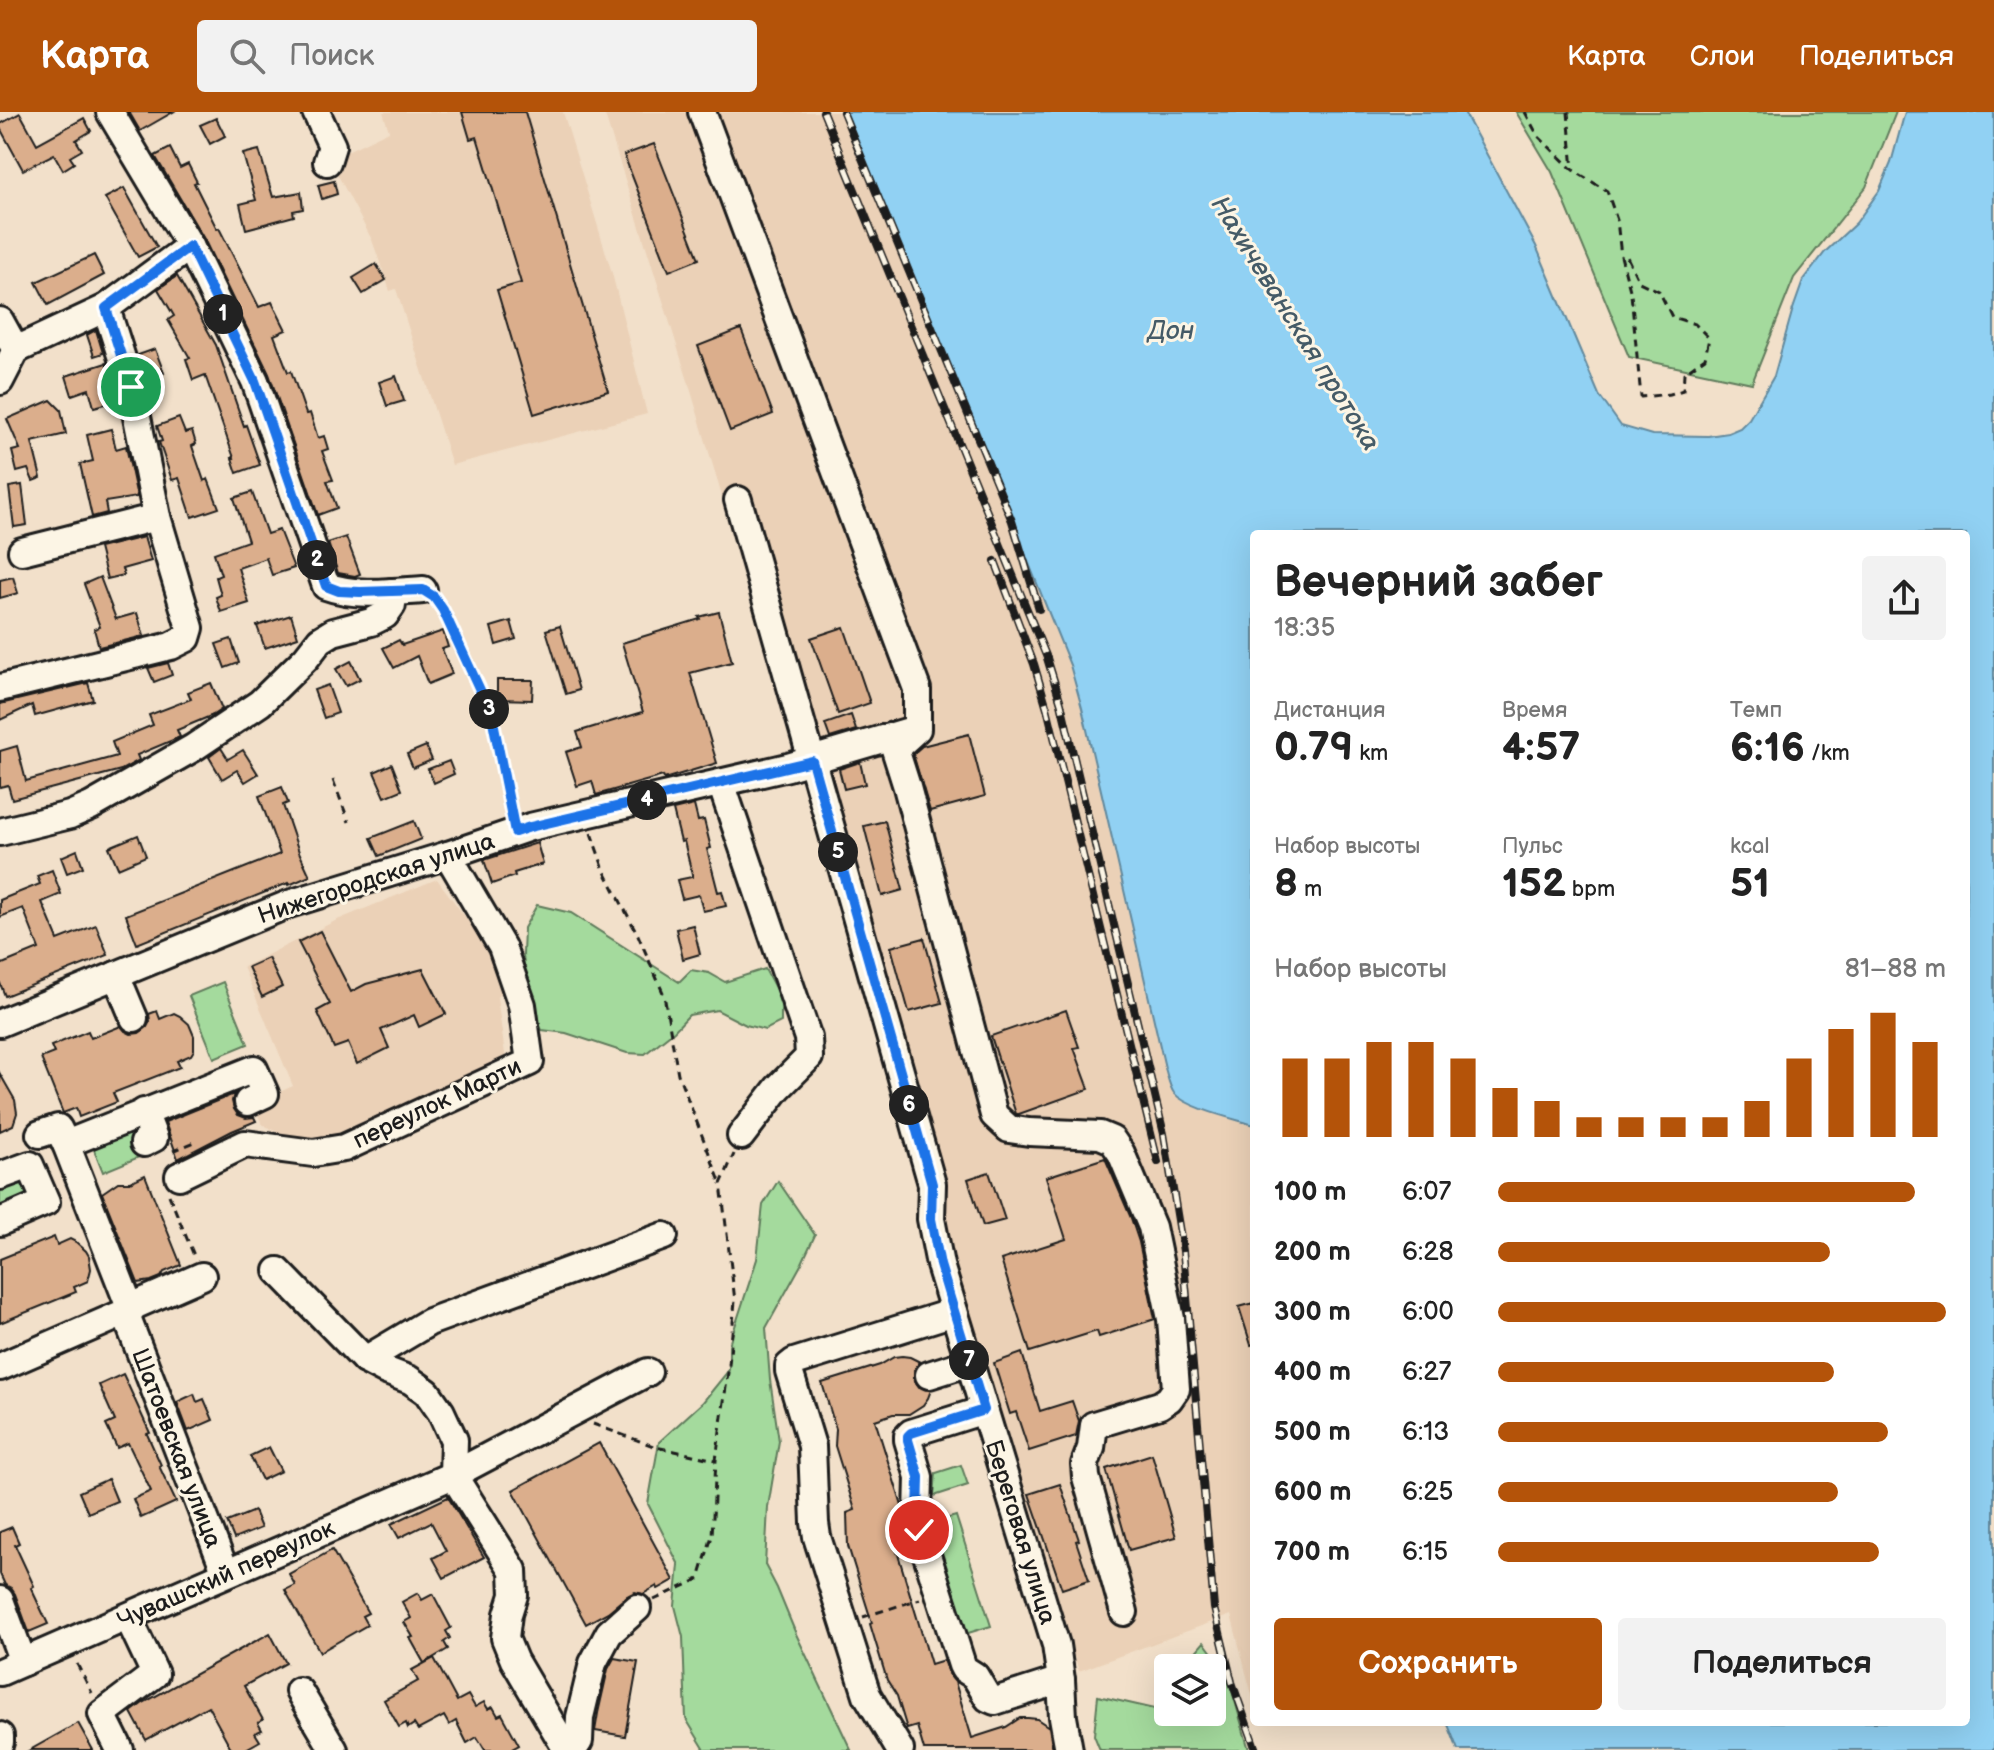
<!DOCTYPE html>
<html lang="ru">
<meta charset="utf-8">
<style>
body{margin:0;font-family:"Balsamiq Sans",sans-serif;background:#f2f2f2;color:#222;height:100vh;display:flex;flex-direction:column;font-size:30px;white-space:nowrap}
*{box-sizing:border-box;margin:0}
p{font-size:26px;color:#767676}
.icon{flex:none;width:44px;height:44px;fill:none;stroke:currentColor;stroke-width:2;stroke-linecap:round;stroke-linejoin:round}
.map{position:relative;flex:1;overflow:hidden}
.sheet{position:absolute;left:1250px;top:418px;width:720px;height:1196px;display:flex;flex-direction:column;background:#fff;border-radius:8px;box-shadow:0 8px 32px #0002}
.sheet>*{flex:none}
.fabs{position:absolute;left:1154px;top:1542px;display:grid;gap:16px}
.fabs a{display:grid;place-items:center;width:72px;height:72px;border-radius:8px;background:#fff;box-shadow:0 8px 32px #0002;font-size:40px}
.pin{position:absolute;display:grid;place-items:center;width:68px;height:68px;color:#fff;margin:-34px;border:4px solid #fff;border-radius:50%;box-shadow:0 2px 8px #0007}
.km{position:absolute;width:40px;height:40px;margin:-20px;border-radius:50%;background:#222;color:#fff;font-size:22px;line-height:40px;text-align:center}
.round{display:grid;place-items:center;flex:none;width:84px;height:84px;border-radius:8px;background:#f2f2f2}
.summary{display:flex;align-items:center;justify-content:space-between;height:136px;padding:0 24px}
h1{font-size:44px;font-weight:800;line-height:60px}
.figures{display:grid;grid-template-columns:repeat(3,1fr);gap:12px;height:136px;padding:8px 24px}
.figures div{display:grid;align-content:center}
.figures b{font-size:40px;font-weight:800}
.figures small{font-size:22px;font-weight:400}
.figures p{font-size:22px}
.chart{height:224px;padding:16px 24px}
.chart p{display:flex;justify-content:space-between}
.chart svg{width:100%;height:144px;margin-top:8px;stroke:#b45309;stroke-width:6}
.primary-button{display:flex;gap:16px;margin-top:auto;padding:16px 24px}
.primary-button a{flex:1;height:92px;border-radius:8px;background:#b45309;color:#fff;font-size:32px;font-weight:800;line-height:92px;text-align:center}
.primary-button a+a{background:#f2f2f2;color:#222}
ul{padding:0 24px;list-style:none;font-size:26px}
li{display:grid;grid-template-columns:128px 96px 1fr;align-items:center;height:60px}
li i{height:20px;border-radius:10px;background:#b45309}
header{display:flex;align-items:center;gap:48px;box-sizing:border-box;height:112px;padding:0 40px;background:#b45309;color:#fff}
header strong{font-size:38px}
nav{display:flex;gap:44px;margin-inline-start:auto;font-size:28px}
.search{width:560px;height:72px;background:#f2f2f2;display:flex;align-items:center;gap:20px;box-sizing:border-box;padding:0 28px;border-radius:8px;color:#767676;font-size:30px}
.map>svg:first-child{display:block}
</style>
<header>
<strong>Карта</strong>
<div class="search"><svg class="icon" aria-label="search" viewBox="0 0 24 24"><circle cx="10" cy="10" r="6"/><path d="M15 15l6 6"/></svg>Поиск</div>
<nav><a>Карта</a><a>Слои</a><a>Поделиться</a></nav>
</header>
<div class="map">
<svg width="1994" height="1638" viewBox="0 0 1994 1638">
<rect width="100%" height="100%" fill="#f2e0ca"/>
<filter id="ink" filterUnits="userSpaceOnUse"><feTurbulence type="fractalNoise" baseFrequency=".0125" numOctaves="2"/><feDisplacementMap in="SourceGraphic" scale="16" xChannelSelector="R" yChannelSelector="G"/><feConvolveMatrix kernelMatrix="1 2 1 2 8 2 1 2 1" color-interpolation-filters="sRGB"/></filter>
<g filter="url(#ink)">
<!-- built -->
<g fill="#ebd1b7">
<path d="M383,0H563L612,161L647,302L452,353L396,177L390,179L372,128L331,50L343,41L389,19Z"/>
<path d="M604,0H846L1070,553L1082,596L1165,956L1190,992L1254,1013V1591L1231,1503L1079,1559L1002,1333L688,269Z"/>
<path d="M437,767L486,833L504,876L497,885L506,949L342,1029L317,1033L284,1024L262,1012L253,992L293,974L243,855L335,809Z"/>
</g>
<!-- green -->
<g fill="#a4da9d" stroke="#607b5c" stroke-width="2">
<path d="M1516,0H1896L1866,75L1794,166L1752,271L1629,245L1552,60Z"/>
<path d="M537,793L571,801L679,870L691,858L709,861L725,870L765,857L781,887V910L765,918L746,913L717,898L689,903L674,919L645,942L627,941L566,921L542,918L528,892L523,843L524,816Z"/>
<path d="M223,870L248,932L214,946L189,884Z"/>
<path d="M132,1013L144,1043L103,1060L91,1030Z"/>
<path d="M21,1062L38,1080L0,1105V1070Z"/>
<path d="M778,1069L815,1123L802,1151L766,1216L770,1268L779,1329L768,1395L765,1453L777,1476L796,1522L851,1638H705L686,1607L683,1525L675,1494L679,1453L648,1392L659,1330L703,1290L729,1258V1233L757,1147L763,1093Z"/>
<path d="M961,1353L968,1373L934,1384L936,1361Z"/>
<path d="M956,1404L991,1514L965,1522L933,1420L935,1410Z"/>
<path d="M1204,1530L1227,1561L1249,1638H1100L1094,1623L1098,1584L1168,1600H1212V1556H1189L1187,1550Z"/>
</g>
<!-- water -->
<path fill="#91d1f3" stroke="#62899d" stroke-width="2" d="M846,0H1464L1536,134L1599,283L1621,314L1652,323L1708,324L1728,321L1740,316L1749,307L1774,264L1792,200L1803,169L1825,140L1856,111L1879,79L1891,51L1905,0H1994V1638H1458L1447,1610H1966V422H1254V1013C1235,1007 1186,996 1174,981C1169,974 1168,965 1165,956L1082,596L1070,553Z"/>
<!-- building -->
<g fill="#dbae8c" stroke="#1c1c1c" stroke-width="2">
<path d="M129,0H173L140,19Z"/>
<path d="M462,0H525L608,279L534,302L497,178L521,171L477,25L470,27Z"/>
<path d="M20,1L37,32L84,6L91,19L76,28L82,38L70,45L74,51L63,58L54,42L23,58L0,16V12Z"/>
<path d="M216,6L225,24L210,32L200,13Z"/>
<path d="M654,32L699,147L669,159L624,43Z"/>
<path d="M170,36L180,56L188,52L197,70L194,71L217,117L219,116L259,195L272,190L286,218L274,223L288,260L291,259L306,302L310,301L318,326L324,324L328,337L322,339L333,368L327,369L337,396L318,403L269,262L204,127L155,44Z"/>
<path d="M259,38L273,85L301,80L303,97L293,99L294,104L246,117L240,92L256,88L243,42Z"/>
<path d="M334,69L337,82L322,87L318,73Z"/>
<path d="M124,76L157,135L138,145L105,86Z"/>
<path d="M94,143L104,163L48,193L36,170Z"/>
<path d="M376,152L386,168L363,182L353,166Z"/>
<path d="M177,164L216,233L244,314L246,313L260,353L237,361L232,346H234L205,263L193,268L186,247L190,246L168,208L174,204L158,177Z"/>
<path d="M741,217L773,302L730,319L698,234Z"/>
<path d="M96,218L103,241L94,244L87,223Z"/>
<path d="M155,237L164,261L146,268L138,243Z"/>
<path d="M106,251L117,289L94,295L89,277L72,283L66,264Z"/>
<path d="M396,264L404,289L387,294L379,270Z"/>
<path d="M51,288L61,298L66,322L32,330L41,366L33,369L28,357L17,360L12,339L20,337L7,307Z"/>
<path d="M179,306L185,321L192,319L196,332L192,334L204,369L208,367L219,396L192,405L179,366L172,368L159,330L162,329L157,314Z"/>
<path d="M111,317L116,337L126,334L137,385L105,390L107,401L92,405L80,352L93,349L87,323Z"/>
<path d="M22,373L27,413L14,415L9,375Z"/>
<path d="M252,380L267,422L279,418L294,456L272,463L266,446L238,456L249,491L221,500L216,485L221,483L216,465L221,463L214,441L248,429L234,386Z"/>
<path d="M144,425L151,449L122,457L124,463L107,467L99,436Z"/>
<path d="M346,425L360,462L355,464L338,461L328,431Z"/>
<path d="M13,465L18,481L0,486V468Z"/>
<path d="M100,465L116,507L137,501L144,524L99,535L94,517L100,515L84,472Z"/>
<path d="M719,500L732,550L690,561L717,651L664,667L663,664L596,683L592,669L577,674L566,640L582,635L577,620L643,600L622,531L700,507L699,505Z"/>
<path d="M291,503L298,525L265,536L257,514Z"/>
<path d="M511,509L516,527L496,533L491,515Z"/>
<path d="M560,514L579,578L566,582L546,518Z"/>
<path d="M844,515L870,591L838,602L811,526Z"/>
<path d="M443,519L448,535L442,537L452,562L428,572L417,544L394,556L383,536L399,528L402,533Z"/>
<path d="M231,527L239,551L225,556L216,532Z"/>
<path d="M351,549L360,567L346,574L336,557Z"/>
<path d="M168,551L172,563L154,570L148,556Z"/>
<path d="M497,568H533L532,588L497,587Z"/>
<path d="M88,571L93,588L35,604L32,593L0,608V592Z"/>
<path d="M211,571L222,597L213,603L177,618L180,625L137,643L139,648L121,658L12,687L8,673L0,675V639L17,634L26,669L117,644L112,630L153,613L149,603L191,587L188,580Z"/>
<path d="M328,573L338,601L324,606L314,578Z"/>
<path d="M851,603L856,618L830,626L825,612Z"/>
<path d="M969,622L985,684L930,699L913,642L922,634Z"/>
<path d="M426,634L432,648L413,656L407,642Z"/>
<path d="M221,636L228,647L243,638L258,662L245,670L237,658L222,667L209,645Z"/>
<path d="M449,649L454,662L434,671L428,657Z"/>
<path d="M860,650L865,672L844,677L839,657Z"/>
<path d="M392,652L402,678L385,685L374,660Z"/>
<path d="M282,675L288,691L283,693L299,740L310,764L289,773L288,771L137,832L126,803L280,742L259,684Z"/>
<path d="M694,693L698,709L704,708L711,736L707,737L718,780L722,779L726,794L703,799L699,783L682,787L677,768L692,765V762L684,729L681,730L673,698Z"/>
<path d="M414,709L421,727L379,744L371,726Z"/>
<path d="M885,709L903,778L882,784L864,714Z"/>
<path d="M138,723L146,744L118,756L109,735Z"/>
<path d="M537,731L543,752L514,761L515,764L492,772L484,748Z"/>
<path d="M77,738L83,755L67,761L61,745Z"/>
<path d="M52,758L61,782L42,790L58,828L96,813L108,843L5,884L0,871V853L39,837L23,796L0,805V788L40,772L37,764Z"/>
<path d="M693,813L700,842L683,847L676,817Z"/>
<path d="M320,819L351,880L366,872L423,857L446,902L419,915L414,903L381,918L389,936L357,952L348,931L334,936L317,899L330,892L298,830Z"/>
<path d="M924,826L942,891L909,900L891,835Z"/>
<path d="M268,846L282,875L262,885L248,855Z"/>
<path d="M1066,898L1079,935L1074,936L1089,977L1019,1002H1016L991,924Z"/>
<path d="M157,899L160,907L174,901L180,904L189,912L194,924V938L191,943L177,949L180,955L113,981L117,990L79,1005L76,996L63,1001L41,946L54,941L51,934L88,919L91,926L121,914L125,919L131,922L139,921L147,915L150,909L149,902Z"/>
<path d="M0,962L15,988L17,1001L13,1013L0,1019Z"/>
<path d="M234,982L232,989L234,997L238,1003L246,1006L254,1005L256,1009L232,1019L178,1047L165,1010Z"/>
<path d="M1105,1046L1131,1106L1139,1130L1155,1207L1099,1225L1097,1219L1030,1240L1001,1148L1066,1127L1046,1065Z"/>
<path d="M989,1060L1005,1108L983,1114L968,1067Z"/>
<path d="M145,1063L181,1153L164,1160L161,1165L151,1169L138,1171L102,1081L118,1070H130Z"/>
<path d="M54,1125L57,1133L70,1127L76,1130L86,1139L89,1144L91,1157L88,1169L74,1175L76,1180L0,1211V1147Z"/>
<path d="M1254,1191V1232L1251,1233L1239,1195Z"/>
<path d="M1022,1241L1040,1299L1072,1289L1079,1309L1076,1324L1029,1339L1016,1300L1010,1302L994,1251Z"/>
<path d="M902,1244L910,1245L920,1250L914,1259V1267L919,1275L931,1278L928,1286L923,1293L909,1302H893L875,1308L902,1394L903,1420L896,1422L897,1439L931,1552L944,1548L950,1564L955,1570L972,1626L1006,1615L1020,1606H1028L1037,1607L1049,1615L1053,1638H924L917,1614L907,1617L897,1584L887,1568L870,1512L872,1511L848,1434L847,1401L855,1398L835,1334L836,1317L822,1271L880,1253L894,1245Z"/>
<path d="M123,1262L150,1321L147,1322L161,1353L159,1354L176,1390L141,1406L133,1387L151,1379L128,1331L117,1336L106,1313L115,1309L99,1273Z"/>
<path d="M194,1282L197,1290L204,1287L213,1308L188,1319L177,1290Z"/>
<path d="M599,1331L674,1468L658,1477L657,1474L643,1482L635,1480L627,1484L608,1500L586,1512L513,1378Z"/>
<path d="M269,1335L281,1359L262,1368L250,1344Z"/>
<path d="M1152,1342L1176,1425L1129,1438L1106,1357Z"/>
<path d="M108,1367L117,1389L88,1401L79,1380Z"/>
<path d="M1060,1372L1079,1428L1076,1429L1089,1468L1062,1477L1029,1382Z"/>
<path d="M448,1385L484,1445L444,1466L433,1446L446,1439L431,1410L399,1426L391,1412Z"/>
<path d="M254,1399L261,1416L234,1427L227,1410Z"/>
<path d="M12,1415L19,1431L15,1433L34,1474L31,1476L48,1512L29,1520L15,1482L11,1476L5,1473L0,1462V1420Z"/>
<path d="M332,1438L368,1501L362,1504L367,1513L320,1540L285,1478L295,1473L289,1462Z"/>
<path d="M418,1481L422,1488L433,1482L451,1516L446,1519L450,1526L444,1530L448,1537L424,1551L410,1526L413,1525L404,1510L411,1506L402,1490Z"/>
<path d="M270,1521L286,1551L244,1574L263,1608L258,1611L262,1618L255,1621L260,1629L244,1638H232L208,1594L146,1628L131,1600L143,1591Z"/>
<path d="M434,1546L457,1589L468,1583L475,1595L484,1590L488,1597L493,1595L498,1604L502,1602L519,1633L510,1638H485L477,1625L467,1631L456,1609L449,1613L444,1604L418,1618L414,1612L408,1616L406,1611L399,1615L384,1588L418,1569L412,1558Z"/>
<path d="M614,1546L638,1550L625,1624L595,1619L598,1601L608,1557Z"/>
<path d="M78,1611L93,1638H30Z"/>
</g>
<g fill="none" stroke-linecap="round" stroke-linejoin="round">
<defs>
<g id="minor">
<path d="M110,0L190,134L255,269L326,474C356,485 392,480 423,478"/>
<path d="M316,0L332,34L327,50"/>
<path d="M702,0L917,577V617L895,637L907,675L994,1003L1009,1017L1029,1020L1100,1023L1112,1028L1121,1041L1152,1115L1171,1207L1176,1277L1169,1287L1160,1293L1094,1313L1091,1336L1085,1352L1086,1365L1124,1500"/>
<path d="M0,209L16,238"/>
<path d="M16,238L106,196L190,134"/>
<path d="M0,269L16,238"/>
<path d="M738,388L932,1072L931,1107L940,1153L1056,1533L1061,1568L1063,1605L1069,1638"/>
<path d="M22,439L157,405"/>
<path d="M0,576L171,534L187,526L190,516L157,405L131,275L106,196"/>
<path d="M721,671L808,926L809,945L778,976L741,1024"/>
<path d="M0,720L70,703L91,694L193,636L260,591L306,546L320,528L333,520L371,510L385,503L392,493V480"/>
<path d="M116,863L134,906"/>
<path d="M0,911L289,792L448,743L530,715L788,655L913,618"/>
<path d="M40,1022L58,1016L66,1032"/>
<path d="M144,1031L154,1026L144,1000"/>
<path d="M0,1064L30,1053L46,1090L0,1110"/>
<path d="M179,1064L245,1032L313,1041L344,1036L530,950L522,893L502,835L448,743"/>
<path d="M278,1159L365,1248L384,1258L410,1268L427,1280L441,1300L454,1328L453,1363"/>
<path d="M131,1195L202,1164"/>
<path d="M125,1201L226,1461"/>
<path d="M365,1248L429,1210L664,1124"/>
<path d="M0,1255L131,1198L66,1032L254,957L265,982L248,990"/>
<path d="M929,1263L970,1250"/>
<path d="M984,1298L911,1321L908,1324V1328L919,1365L918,1404L919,1418L962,1553L964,1557L975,1564L988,1586L995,1589L1061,1568"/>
<path d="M453,1363L513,1458L514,1483L508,1502L505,1526L514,1548L567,1638"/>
<path d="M0,1488L23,1550"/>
<path d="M0,1560L453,1363L648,1260"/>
<path d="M299,1579L334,1638"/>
<path d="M0,1624V1630"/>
<path d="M120,1638L102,1602L155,1562L128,1505"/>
<path d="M573,1638L579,1629L580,1605L593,1551L609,1521L637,1496"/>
<path d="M900,1638L867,1583L817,1425L815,1411L812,1334L789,1259V1254L794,1250L954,1200"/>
</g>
</defs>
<!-- minor casing -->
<use href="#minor" stroke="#1c1c1c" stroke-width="32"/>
<!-- path -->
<g stroke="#1c1c1c" stroke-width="3" stroke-dasharray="8 6" stroke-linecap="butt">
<path d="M1525,0L1538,24L1573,58L1607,79L1617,108L1621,144L1631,182L1641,285L1670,282L1683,278L1684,261L1705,246L1709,226L1695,212L1672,205L1659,179L1639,170L1627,145L1621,144"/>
<path d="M1568,0L1573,58"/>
<path d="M438,491L443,498L492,604L511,701"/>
<path d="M333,668L349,710"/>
<path d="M591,721L604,758L638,823L664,883L678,962L721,1072"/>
<path d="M173,1039L195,1030"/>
<path d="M169,1083L195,1146"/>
<path d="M593,1312L656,1335L716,1348"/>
<path d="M654,1488L699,1467L712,1424L716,1348L729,1253L735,1189L721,1072L734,1042"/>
<path d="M863,1505L920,1487"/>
<path d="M77,1552L92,1581"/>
</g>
<!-- minor -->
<use href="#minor" stroke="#fcf5e5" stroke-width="26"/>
<defs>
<g id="rail">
<path d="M823,0L1047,546L1061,591L1164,1022L1183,1139L1214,1496L1232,1570L1256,1638"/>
<path d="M843,0L1012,409L1039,497"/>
<path d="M995,449L1034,552L1047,596L1158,1050"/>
</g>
</defs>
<!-- rail casing -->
<use href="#rail" stroke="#1c1c1c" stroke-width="8"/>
<!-- rail -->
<use href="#rail" stroke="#fcf5e5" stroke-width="5" stroke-dasharray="15" stroke-linecap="butt"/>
</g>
</g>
<g fill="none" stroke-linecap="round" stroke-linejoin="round" filter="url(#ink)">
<defs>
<path id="route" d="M131,275L106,196L190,134L255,269L326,474L339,479L360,480L423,478L434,485L443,498L492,604L515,720L530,715L812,649L932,1072L931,1107L940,1153L984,1298L911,1321L908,1324V1328L919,1365L918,1404L919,1418"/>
</defs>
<!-- route casing -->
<use href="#route" stroke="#fff" stroke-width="16"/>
<!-- route -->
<use href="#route" stroke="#1a73e8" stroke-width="10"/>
</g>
<g text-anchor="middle" stroke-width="6" stroke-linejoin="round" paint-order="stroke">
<!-- street labels -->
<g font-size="24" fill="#1c1c1c" stroke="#fcf5e5">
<text transform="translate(376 766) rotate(-18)" y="8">Нижегородская улица</text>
<text transform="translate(437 991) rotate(-25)" y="8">переулок Марти</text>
<text transform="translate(177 1336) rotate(69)" y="8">Шатоевская улица</text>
<text transform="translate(1021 1420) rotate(73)" y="8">Береговая улица</text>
<text transform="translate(226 1462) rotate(-24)" y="8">Чувашский переулок</text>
</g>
<!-- water labels -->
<g font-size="26" font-style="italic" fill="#455b67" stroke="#fcf5e5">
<text transform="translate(1296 211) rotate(58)" y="9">Нахичеванская протока</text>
<text x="1171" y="227">Дон</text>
</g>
</g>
</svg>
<div class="fabs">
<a><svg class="icon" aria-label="layers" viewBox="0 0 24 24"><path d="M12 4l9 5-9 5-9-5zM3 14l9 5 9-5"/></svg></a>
</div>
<div class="pin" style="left:131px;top:275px;background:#1e9e55"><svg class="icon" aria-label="arrive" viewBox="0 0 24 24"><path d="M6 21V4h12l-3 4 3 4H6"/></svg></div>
<div class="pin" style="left:919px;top:1418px;background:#d93025"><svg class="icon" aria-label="check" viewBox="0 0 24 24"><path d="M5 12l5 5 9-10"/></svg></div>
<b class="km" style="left:223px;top:202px">1</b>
<b class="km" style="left:317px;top:448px">2</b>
<b class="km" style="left:489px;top:597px">3</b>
<b class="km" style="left:647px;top:688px">4</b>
<b class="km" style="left:838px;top:740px">5</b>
<b class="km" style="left:909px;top:993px">6</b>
<b class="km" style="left:969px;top:1248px">7</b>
<section class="sheet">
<div class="summary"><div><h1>Вечерний забег</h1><p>18:35</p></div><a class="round"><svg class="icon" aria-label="share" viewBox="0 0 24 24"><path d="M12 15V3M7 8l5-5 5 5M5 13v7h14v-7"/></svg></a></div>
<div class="figures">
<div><p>Дистанция</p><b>0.79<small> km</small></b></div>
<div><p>Время</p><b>4:57</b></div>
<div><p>Темп</p><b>6:16<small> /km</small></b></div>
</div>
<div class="figures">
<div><p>Набор высоты</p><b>8<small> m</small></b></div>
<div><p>Пульс</p><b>152<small> bpm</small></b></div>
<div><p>kcal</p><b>51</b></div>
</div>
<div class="chart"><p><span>Набор высоты</span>81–88 m</p>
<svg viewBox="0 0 160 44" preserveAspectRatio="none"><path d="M5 44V20M15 44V20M25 44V15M35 44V15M45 44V20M55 44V29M65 44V33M75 44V38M85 44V38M95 44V38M105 44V38M115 44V33M125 44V20M135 44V11M145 44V6M155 44V15"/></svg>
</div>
<ul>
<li><b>100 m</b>6:07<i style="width:93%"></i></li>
<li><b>200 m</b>6:28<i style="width:74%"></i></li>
<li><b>300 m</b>6:00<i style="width:100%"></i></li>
<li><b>400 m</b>6:27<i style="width:75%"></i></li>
<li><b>500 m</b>6:13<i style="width:87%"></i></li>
<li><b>600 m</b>6:25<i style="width:76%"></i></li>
<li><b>700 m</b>6:15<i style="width:85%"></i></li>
</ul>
<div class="primary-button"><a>Сохранить</a><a>Поделиться</a></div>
</section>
</div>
